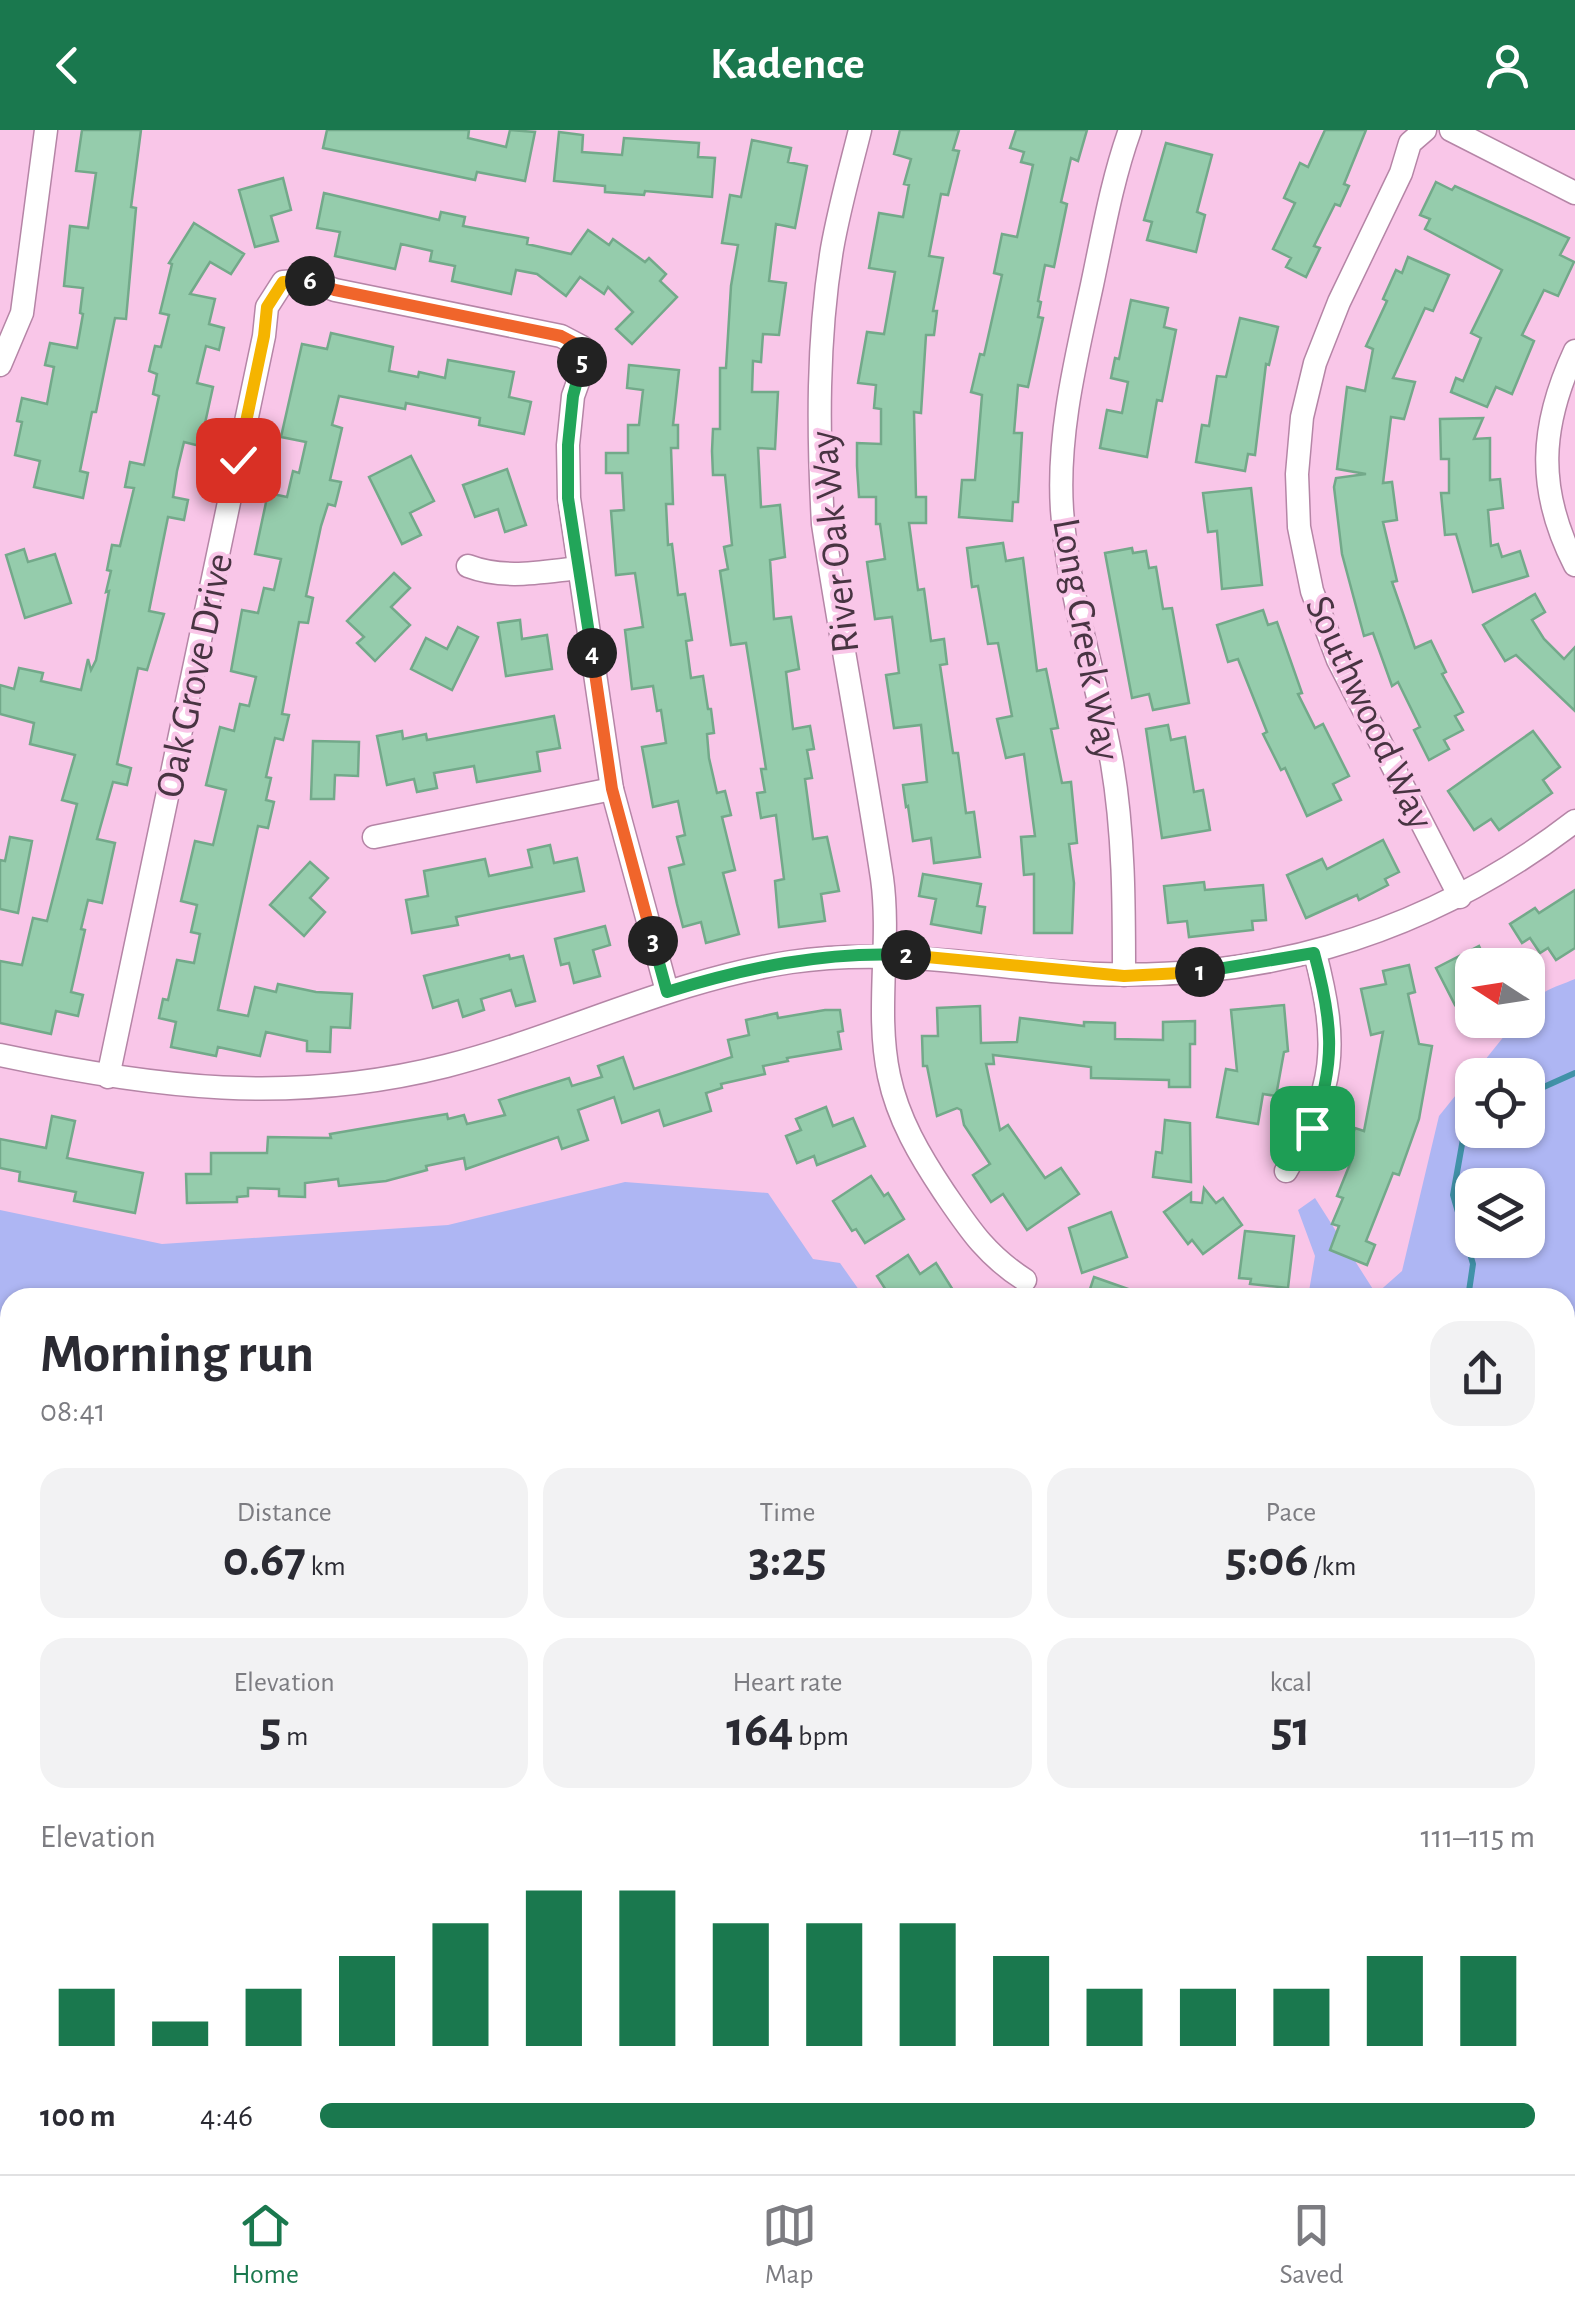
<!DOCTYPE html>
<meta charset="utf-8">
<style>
body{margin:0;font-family:"Alegreya Sans",sans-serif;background:#f2f2f3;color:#2b2b33;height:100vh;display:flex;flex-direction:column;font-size:38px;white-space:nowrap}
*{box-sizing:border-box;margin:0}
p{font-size:32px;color:#7c7c81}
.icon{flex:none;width:55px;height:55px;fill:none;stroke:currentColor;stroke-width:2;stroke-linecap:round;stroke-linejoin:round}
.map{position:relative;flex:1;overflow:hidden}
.panel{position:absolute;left:0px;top:1158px;width:1575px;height:888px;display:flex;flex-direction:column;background:#fff;border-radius:30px 30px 0 0;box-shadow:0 2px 8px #0004}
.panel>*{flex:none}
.needle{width:65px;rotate:282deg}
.controls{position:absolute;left:1455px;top:818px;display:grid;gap:20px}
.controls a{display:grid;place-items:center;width:90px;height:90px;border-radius:20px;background:#fff;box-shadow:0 2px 8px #0004;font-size:50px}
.pin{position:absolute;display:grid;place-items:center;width:85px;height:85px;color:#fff;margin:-42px;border-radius:20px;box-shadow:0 5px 15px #0006}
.km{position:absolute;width:50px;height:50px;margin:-25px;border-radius:50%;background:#222;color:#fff;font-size:28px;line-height:50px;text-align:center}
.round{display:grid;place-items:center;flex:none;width:105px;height:105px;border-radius:30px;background:#f2f2f3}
.headline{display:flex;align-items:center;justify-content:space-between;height:170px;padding:0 40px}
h1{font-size:55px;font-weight:700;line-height:75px}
.stats{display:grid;grid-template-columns:repeat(3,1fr);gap:15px;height:170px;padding:10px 40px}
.stats div{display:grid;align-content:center;border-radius:25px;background:#f2f2f3;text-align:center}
.stats b{font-size:50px;font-weight:700}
.stats small{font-size:28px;font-weight:400}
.stats p{font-size:28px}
.chart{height:280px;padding:20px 40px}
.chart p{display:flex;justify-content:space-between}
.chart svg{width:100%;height:180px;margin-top:10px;stroke:#1a784e;stroke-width:6}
ul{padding:0 40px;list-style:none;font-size:32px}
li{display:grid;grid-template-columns:160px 120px 1fr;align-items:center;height:75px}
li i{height:25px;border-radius:12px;background:#1a784e}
header{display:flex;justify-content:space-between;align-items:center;height:130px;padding:0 40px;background:#1a784e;color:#fff;font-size:45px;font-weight:700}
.tabs{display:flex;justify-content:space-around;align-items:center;height:140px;border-top:2px solid #e1e1e2;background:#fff;font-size:28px;color:#7c7c81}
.tabs a{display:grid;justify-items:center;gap:5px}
.tabs .selected{color:#1a784e}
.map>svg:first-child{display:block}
</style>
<header><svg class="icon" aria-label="back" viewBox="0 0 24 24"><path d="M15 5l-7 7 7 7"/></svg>Kadence<svg class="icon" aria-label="person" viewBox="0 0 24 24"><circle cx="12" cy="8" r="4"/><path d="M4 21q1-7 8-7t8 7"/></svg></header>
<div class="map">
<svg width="1575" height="2044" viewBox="0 0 1575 2044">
<rect width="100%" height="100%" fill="#f9c6e8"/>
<!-- green -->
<g fill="#aeb6f3" fill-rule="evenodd">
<path d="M1575,849V1252L1565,1237V1168L1308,1167L1315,1126L1298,1080L1315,1068L1376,1164L1402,1141L1439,986L1472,945V1000H1528V945H1473L1517,890H1528C1528,863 1554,858 1575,849ZM1472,1055H1528V1110H1472Z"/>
<path d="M625,1052L768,1063L813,1129L840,1133L864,1167L10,1168V1498L0,1500V1080L162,1114L448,1095Z"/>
<path d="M1575,1665V2044H1319L1327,2035H1565V1684Z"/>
<path d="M10,1706V2035H125L128,2044H0V1735Z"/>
</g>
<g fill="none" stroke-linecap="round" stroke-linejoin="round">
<!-- stream -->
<g stroke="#4192a8" stroke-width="6">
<path d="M1528,964L1575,943"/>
<path d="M1468,1168L1473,1134L1453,1065L1466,992L1472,989"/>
<path d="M0,1584L10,1580"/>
</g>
</g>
<!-- building -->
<g fill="#95ccac" stroke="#73a98a" stroke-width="2.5">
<path d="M82,0H141L131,77L136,78L126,189L115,188L96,282H92L80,341L88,343L83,368L34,357L40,331L15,325L22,292L17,291L22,268L47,274L54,237L45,235L50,213L77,218L83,184L80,183L83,158L64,156L68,115L70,96L88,98L96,43L76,41Z"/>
<path d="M327,0H469L468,8L506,17L510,0L535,2L525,51L477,42L475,50L323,18Z"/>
<path d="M900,0H959L953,20L959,21L948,65L941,64L929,126L943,128L933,181H937L934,205H926L921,283L914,282L916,367H926V393H909L918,460L924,459L931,511L944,509L947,534L940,535L953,623H958L966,683L974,682L980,727L934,733L931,708L913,711L908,676L906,677L903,655L927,652L921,595L894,598L886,545L899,543L892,487L875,489L867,432L885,429L880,394H876V367H859L857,336V313L881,314V279L874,278L876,255L858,253L867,202L884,204L895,142L869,138L879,83L903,87L909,55L904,54L911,29L894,24Z"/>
<path d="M1016,0H1087L1078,31L1071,28L1061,72L1067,74L1054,137L1045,135L1038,171L1041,172L1038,187L1043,188L1028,257L1018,255L1014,303H1022L1018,372H1013L1012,391L959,387L962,350H975L982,265L971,262L980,224L984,225L1002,145L994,143L1002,104L1017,107L1033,35L1021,32L1024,22L1010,18Z"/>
<path d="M1325,0H1366L1344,54L1349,56L1340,76L1335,74L1314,116L1320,118L1306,147L1286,137L1291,128L1273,119L1295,73L1284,68L1300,33L1308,37Z"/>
<path d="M559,2L583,5L582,22L622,25L624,8L699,13L698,27L715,28L712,67L645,61L644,65L605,62V56L554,51Z"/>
<path d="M752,10L791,18L788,32L807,36L795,98L776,94L769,151L786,153L779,205L763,204L761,232L753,231L752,262H778L775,319L758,318L761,377L780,375L785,427L770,430L774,489L791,487L799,539L786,542L793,599L810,596L814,619L807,620L812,648L805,649L813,709L827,707L839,761L821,764L825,791L779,797L775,751L784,749L776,685L761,688L757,663L765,662L761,639H766L746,513L731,515L720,441L728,439L724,417L732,415L725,345H713L712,321L713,299H720V238H726L731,156L738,115L722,113L730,65L741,67Z"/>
<path d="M1166,13L1212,25L1197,82L1205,85L1196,122L1147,110L1152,92L1144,90Z"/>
<path d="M283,48L291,80L271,86L278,111L255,117L239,60Z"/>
<path d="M1436,52L1452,60L1455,56L1569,108L1560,125L1574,132L1558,166L1544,160L1522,205L1534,211L1512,264L1496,257L1487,277L1451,262L1456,248L1463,251L1481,208L1471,203L1502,140L1425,99L1430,89L1420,85Z"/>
<path d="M324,63L439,90L441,82L465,87L463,96L528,108L527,114L571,124L588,100L609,115L613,109L645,132L649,128L666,144L660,151L677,167L632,214L616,199L633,182L608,157L604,164L580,147L566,166L537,144L516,140L511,164L452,151L455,136L430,131L432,121L401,114L395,139L335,126L340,102L317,98Z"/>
<path d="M194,93L244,124L231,144L210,132L190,164L215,169L209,194L224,198L219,220L206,216L197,253L213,257L200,316L184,312L177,341L173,367L188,370L184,390L168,387L149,481L164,484L147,540L138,538L117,634L131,638L127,655L113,652L97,709L115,713L102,773L88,770L81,799L85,800L71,862L83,865L78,886L56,881L51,904L0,893V831L22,835L33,788L47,791L77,674L62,670L75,625L30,614L34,593L0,584V555L14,559L19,538L43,543L41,551L81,560L88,529L91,540L96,530L109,461L106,462L111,441L107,440L112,415L120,416L134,358L125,357L130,332L144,335L159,266L153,264L157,244L149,241L155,216L161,217L169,185L160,183L172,134L169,133Z"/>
<path d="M1408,127L1449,145L1433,181L1425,178L1393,248L1415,252L1404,289L1391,287L1383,353L1392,352L1397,390L1383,392L1397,451L1392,452L1415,518L1431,511L1446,542L1442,544L1463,582L1455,586L1463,600L1444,610L1449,619L1429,630L1414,600L1420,597L1398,552L1392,556L1373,503L1364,506L1342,424L1334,357L1336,348L1366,344L1337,339L1347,257L1365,261L1373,219L1366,216L1387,171L1383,169L1396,140L1402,143Z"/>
<path d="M1131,170L1168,178L1164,197L1176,200L1162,271L1157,270L1147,327L1100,318L1107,280L1122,283L1128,252L1111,248L1115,228L1119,229Z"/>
<path d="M1240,188L1278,197L1269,235L1266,234L1255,325L1248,324L1245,341L1196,332L1202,295L1209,296L1217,246L1226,247Z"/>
<path d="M331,203L393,217L389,241L418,247L419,242L445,248L448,230L514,242L509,267L531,272L524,304L479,295L480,288L406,273L405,279L339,266L332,295L342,298L330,350L341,352L335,376L328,374L321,396L306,466L313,468L308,493L299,492L282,584L289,585L283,610L275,608L266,647L271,648L266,670L274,672L268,698L258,696L218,880L248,886L255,857L276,862L278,854L316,862L352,864L350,898L331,897L330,922L307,921V911L266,902L260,926L218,917L216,926L171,917L176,892L159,888L163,869L168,870L177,830L194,833L200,804L191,802L197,775L181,771L195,711L213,715L226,660L206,655L220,597L234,601L240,574L249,576L256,547L231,541L242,480L258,483L264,458L274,460L281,429L255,424L268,363L287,367L293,341L299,343L306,312L281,307L302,214L327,219Z"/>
<path d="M629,235L679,240L673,295H678V318H671L673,374H666L668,415L672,414L678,465L685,464L692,510L686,511L691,548L703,546L708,579H711L714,603L707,604L709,628L717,663L725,661L731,685L722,687L735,740L723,743L739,804L706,813L701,792L683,797L677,774L669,738L684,734L677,707L685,705L678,671L653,677L642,617L666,613L661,580L657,581L653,556L632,559L625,500L643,497L635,443L616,445L611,381L624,380L622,343H606V323H628V295H639L643,260L627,258Z"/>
<path d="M1483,288L1474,309L1490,308V350L1500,349L1503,378L1488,380L1491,416L1498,414L1502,427L1520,421L1528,446L1473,462L1456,404L1445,405L1441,363H1449V329H1441L1440,289Z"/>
<path d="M411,326L434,371L410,383L421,405L402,414L369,347Z"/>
<path d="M507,339L526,395L505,402L498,379L475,387L463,355Z"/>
<path d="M1251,358L1262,455L1222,459L1217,401L1208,402L1203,363Z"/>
<path d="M1003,413L1006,431L1023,428L1037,541L1046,539L1058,598L1051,599L1062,653L1071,652L1077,713L1069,714L1074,753L1072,803H1034V744L1024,745L1021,707L1035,706L1024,624L1006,628L997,589L1012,586L998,513L988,514L978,456L972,457L967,418Z"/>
<path d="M1132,418L1133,423L1146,421L1149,438L1156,437L1163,479L1172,478L1189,573L1153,580L1149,564L1132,568L1105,423Z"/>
<path d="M24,419L28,432L55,424L71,473L25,488L6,425Z"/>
<path d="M394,443L410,458L391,477L410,495L375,531L357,513L364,507L347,491Z"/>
<path d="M1535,464L1545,482L1532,490L1544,509L1564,529L1575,517V581L1516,525L1505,531L1483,495Z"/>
<path d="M1263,480L1268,495L1277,492L1302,563L1298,564L1315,598L1323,594L1349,646L1333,654L1341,670L1307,686L1285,638L1281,640L1263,604L1267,602L1238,529L1228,532L1217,495Z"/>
<path d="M520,490L522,509L547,505L552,539L506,546L498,493Z"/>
<path d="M458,497L478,507L452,560L411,539L426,508L447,519Z"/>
<path d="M554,586L560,618L537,622L540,641L477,652L474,636L434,643L437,658L417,662L414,649L387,655L377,606L402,601L403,609L426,604L427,610Z"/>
<path d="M1168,595L1171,610L1185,607L1194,662L1203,660L1210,700L1162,708L1146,599Z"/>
<path d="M1533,601L1560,637L1543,650L1552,663L1499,700L1491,689L1474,700L1448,661Z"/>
<path d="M313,611L359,612L358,646L335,645L334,669H311Z"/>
<path d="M10,707L32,711L18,783L0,779V730L5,731Z"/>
<path d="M1383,710L1399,742L1385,749L1388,755L1359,770L1357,765L1306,788L1287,745L1322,729L1327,739Z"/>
<path d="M550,715L554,733L577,728L584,761L456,787L458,795L412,803L406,770L428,766L424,741L485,729L489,746L532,737L528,720Z"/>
<path d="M310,732L328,748L310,768L325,782L304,806L270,775Z"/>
<path d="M923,744L981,754L977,776L985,777L981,803L931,794L936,769L919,766Z"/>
<path d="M1204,752L1205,760L1263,755L1266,790L1252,791L1253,800L1189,807L1187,791L1168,793L1164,756Z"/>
<path d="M1575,760V818L1556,830L1548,818L1540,823L1530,808L1522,813L1510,794L1535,778L1539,783Z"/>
<path d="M605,796L610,815L593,820L600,846L574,853L569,833L561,835L555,809Z"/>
<path d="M1479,816L1488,835H1472V866L1455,875L1436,838Z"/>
<path d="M509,825L510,829L523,826L535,871L516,876L511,860L481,869L484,880L463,887L458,870L433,878L424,846Z"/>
<path d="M1409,835L1415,862L1408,864L1419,914L1432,916L1419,989L1399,1045L1393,1043L1366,1111L1375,1115L1367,1135L1330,1120L1339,1096L1332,1094L1343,1068L1337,1066L1352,1029L1345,1026L1355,998L1364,1001L1383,902L1371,905L1361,859L1386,854L1383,841Z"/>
<path d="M1284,875L1288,921L1284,922L1276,966L1263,964L1258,994L1217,987L1226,939L1237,941L1231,880Z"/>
<path d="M980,876L981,913L1017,912L1020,888L1084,896V892L1115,893V909L1163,910V892L1195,891V914H1190V957H1169V950L1091,948V937L993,925L994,934H986L1000,1000L1008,995L1045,1048L1061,1038L1079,1064L1027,1100L1003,1064L991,1072L973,1045L990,1034L964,995L961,980L957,978L937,986L927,936H923L922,906H938L937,878Z"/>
<path d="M825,880H840L843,901L838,902L841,919L787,928L788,931L763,936L765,944L721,954L722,958L706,963L711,981L664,996L659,980L622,993L614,967L578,980L588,1010L562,1019L558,1007L466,1039L464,1028L426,1036L427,1040L386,1051L339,1056L338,1049L305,1053V1067L279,1066V1059L248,1058V1066L237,1067V1072L187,1073L186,1044H211V1023H267L268,1007L331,1008L330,1004L447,984L448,989L464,985L467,994L505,985L499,970L569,948L572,956L602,947L598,936L623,927L634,959L732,927L728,910L749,905L746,890L777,883L778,888Z"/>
<path d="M826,977L833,996L853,988L865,1016L817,1035L814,1026L797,1033L786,1006L801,1000L796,989Z"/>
<path d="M52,986L75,991L67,1028L143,1043L135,1083L74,1071L76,1062L19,1051L20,1042L0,1038V1009L46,1018Z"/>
<path d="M1165,990L1190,993L1191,1052L1153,1047L1156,1022L1162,1023Z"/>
<path d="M871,1046L884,1066L888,1063L904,1089L865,1113L856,1099L852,1101L833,1071Z"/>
<path d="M1204,1058L1216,1073L1223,1068L1242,1095L1203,1124L1192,1110L1188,1114L1164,1082L1191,1063V1072L1202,1073Z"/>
<path d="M1111,1082L1127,1127L1082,1143L1069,1098Z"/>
<path d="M1245,1101L1294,1106L1288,1158L1250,1154L1251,1149L1239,1148Z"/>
<path d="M908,1125L920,1144L936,1133L958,1168H891L877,1146Z"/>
<path d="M1094,1147L1145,1165V1168H1087Z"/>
</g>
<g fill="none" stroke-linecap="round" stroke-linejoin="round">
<defs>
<g id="minor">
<path d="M860,0C850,40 839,79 832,119C817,210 818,303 823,394C841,512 864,630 882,748C891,813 875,881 889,946C898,989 920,1026 944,1062C970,1100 986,1125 1025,1150"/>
<path d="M1425,0L1410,13L1401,43L1339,172L1315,233L1302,287L1297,344L1299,397L1312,461L1338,530L1460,767"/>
<path d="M1451,0L1575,63"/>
<path d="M1575,221C1540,296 1536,359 1575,435"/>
<path d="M0,235L22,183L46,0"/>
<path d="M468,436C505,450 541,442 579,438"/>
<path d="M374,707L612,659"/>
<path d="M1124,845C1124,774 1124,704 1112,633C1097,549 1068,466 1062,380C1057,304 1076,229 1092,155C1103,103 1112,50 1130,0"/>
<path d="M0,925C155,958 290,975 446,936C563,906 671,850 791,832C880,819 964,833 1052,841C1245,859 1422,809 1575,691"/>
<path d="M108,947L264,206L267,177L283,152L308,150L335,160L561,206L582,217V241L573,266L568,315L569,368L612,659L667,861"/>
<path d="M1286,1041C1336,957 1339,917 1315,823"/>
<path d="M1565,1334L1575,1323"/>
<path d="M466,2035L482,2044"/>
<path d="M908,2044L910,2035"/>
</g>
</defs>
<!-- minor casing -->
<use href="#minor" stroke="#b585a6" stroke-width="25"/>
<!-- minor -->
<use href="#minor" stroke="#fff" stroke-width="22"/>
</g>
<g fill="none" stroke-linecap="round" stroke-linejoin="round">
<defs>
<path id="split-1" d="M1200,842L1314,823C1332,889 1337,933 1312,998"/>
<path id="split-2" d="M906,825L1124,846L1200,842"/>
<path id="split-3" d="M653,811L667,862C745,838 825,821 906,825"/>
<path id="split-4" d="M592,523L612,659L653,811"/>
<path id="split-5" d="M582,232L573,266L568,315V368L592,523"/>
<path id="split-6" d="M310,151L335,160L561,206L582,217V232"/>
<path id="split-7" d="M238,330L264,206L267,177L283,152L310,151"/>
</defs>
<!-- split-1 casing -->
<use href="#split-1" stroke="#fff" stroke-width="20"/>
<!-- split-2 casing -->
<use href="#split-2" stroke="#fff" stroke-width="20"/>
<!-- split-3 casing -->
<use href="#split-3" stroke="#fff" stroke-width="20"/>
<!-- split-4 casing -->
<use href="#split-4" stroke="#fff" stroke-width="20"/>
<!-- split-5 casing -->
<use href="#split-5" stroke="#fff" stroke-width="20"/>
<!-- split-6 casing -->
<use href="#split-6" stroke="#fff" stroke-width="20"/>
<!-- split-7 casing -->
<use href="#split-7" stroke="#fff" stroke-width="20"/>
<!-- split-1 -->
<use href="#split-1" stroke="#22a559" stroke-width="12"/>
<!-- split-2 -->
<use href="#split-2" stroke="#f5b400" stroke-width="12"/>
<!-- split-3 -->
<use href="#split-3" stroke="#22a559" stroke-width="12"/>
<!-- split-4 -->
<use href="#split-4" stroke="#f0652b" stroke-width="12"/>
<!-- split-5 -->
<use href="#split-5" stroke="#22a559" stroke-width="12"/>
<!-- split-6 -->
<use href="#split-6" stroke="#f0652b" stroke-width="12"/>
<!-- split-7 -->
<use href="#split-7" stroke="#f5b400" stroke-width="12"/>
</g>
<g text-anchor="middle" stroke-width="8" stroke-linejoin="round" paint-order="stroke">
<!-- street labels -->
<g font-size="40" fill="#483442" stroke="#f9c6e8">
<text transform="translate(833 412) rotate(-96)" y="14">River Oak Way</text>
<text transform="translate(1088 509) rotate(80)" y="14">Long Creek Way</text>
<text transform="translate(193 545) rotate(-78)" y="14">Oak Grove Drive</text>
<text transform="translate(1371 582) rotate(65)" y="14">Southwood Way</text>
</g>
</g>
</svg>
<div class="controls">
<a><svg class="needle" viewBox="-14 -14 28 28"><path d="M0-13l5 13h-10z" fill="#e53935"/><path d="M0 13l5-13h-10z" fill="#7c7c81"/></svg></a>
<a><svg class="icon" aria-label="locate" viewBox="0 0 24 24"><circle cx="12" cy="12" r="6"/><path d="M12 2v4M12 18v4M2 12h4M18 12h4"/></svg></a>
<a><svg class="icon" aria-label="layers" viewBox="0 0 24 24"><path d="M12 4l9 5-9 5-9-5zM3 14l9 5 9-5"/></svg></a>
</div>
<div class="pin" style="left:1312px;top:998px;background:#1e9e55"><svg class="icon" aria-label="arrive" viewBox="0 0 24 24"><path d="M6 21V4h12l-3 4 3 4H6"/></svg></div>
<div class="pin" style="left:238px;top:330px;background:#d93025"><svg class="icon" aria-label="check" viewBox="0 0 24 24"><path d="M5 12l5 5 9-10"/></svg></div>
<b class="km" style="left:1200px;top:842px">1</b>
<b class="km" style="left:906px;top:825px">2</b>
<b class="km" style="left:653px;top:811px">3</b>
<b class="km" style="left:592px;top:523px">4</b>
<b class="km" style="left:582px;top:232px">5</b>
<b class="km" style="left:310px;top:151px">6</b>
<section class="panel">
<div class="headline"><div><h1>Morning run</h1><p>08:41</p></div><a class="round"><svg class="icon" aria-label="share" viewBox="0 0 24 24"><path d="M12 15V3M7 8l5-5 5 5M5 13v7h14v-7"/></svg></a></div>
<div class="stats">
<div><p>Distance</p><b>0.67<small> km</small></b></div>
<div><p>Time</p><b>3:25</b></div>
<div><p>Pace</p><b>5:06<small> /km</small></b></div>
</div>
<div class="stats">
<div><p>Elevation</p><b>5<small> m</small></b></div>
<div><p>Heart rate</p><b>164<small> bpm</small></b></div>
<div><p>kcal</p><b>51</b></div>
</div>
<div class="chart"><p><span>Elevation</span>111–115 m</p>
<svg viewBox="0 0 160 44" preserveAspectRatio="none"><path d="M5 44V30M15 44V38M25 44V30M35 44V22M45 44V14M55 44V6M65 44V6M75 44V14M85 44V14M95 44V14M105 44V22M115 44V30M125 44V30M135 44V30M145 44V22M155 44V22"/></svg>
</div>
<ul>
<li><b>100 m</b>4:46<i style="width:100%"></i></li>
</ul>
</section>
</div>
<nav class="tabs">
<a class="selected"><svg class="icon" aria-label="home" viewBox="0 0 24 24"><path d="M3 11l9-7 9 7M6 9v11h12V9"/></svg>Home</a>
<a><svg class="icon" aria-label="map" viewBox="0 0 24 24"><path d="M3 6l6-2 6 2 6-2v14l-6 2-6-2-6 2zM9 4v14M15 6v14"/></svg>Map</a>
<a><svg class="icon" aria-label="saved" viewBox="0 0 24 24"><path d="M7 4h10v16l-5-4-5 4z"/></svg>Saved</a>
</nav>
